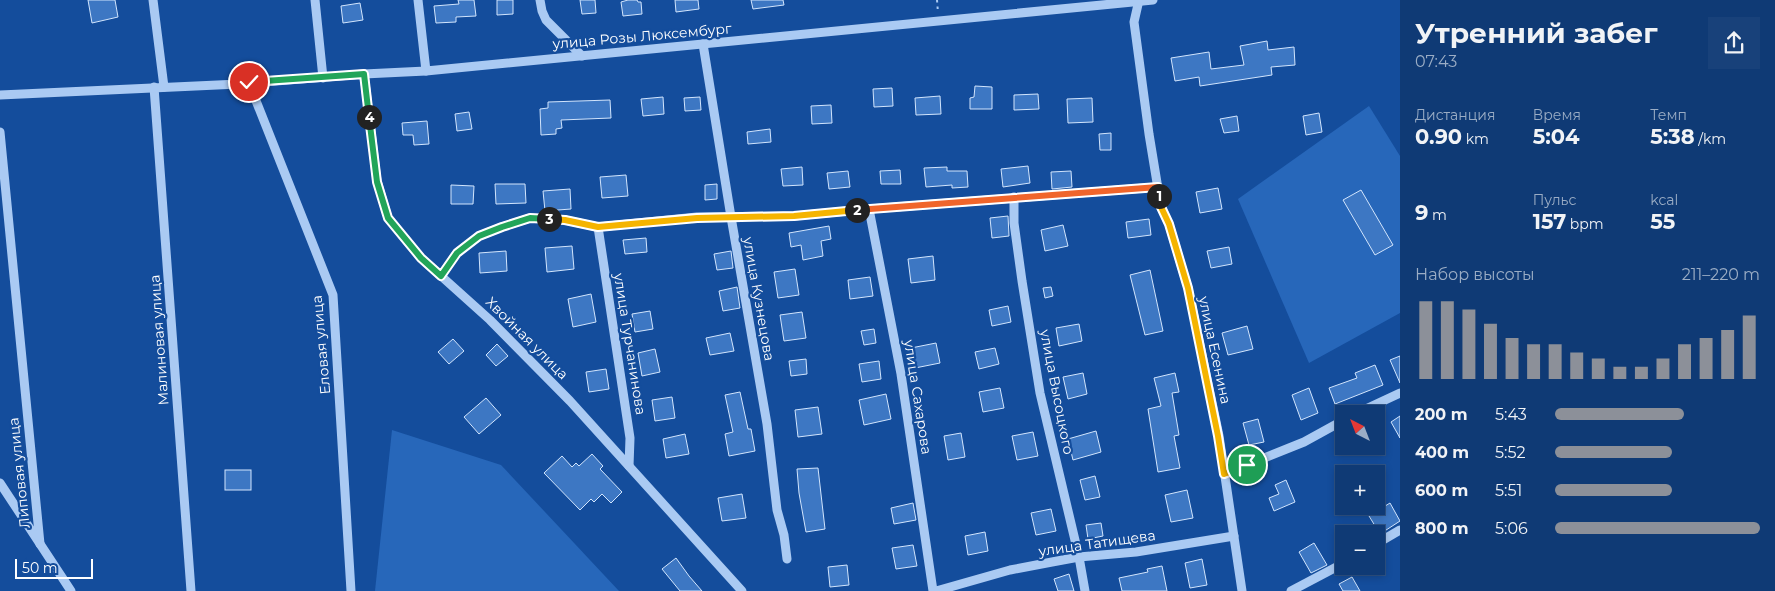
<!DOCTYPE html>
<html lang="ru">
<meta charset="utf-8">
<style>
body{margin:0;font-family:Montserrat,sans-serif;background:#18417a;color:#f1f3f6;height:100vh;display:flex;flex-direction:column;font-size:19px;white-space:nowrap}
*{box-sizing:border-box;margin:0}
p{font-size:16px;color:#9badc5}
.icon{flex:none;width:28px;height:28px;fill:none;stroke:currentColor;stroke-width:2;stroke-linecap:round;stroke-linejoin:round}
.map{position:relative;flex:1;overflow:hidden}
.drawer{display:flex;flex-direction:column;background:#0f3a75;width:375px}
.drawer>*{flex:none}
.needle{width:32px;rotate:318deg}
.tools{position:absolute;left:1335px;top:405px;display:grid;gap:10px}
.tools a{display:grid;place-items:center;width:50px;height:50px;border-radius:0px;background:#0f3a75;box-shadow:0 2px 8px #0003,0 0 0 1px #2f5487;font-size:25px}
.scale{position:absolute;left:15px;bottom:12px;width:78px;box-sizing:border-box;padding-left:5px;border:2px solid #fff;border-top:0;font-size:14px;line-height:18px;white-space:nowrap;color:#fff;-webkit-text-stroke:4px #144d9c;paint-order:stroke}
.pin{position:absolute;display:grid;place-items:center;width:42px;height:42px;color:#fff;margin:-21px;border:2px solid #fff;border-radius:50%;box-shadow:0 1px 5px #0007}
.km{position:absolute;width:25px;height:25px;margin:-12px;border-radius:50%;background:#222;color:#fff;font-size:14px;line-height:25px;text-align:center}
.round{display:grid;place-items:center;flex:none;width:52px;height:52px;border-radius:0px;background:#18417a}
.head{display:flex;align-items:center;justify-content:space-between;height:85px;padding:0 15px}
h1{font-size:28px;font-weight:700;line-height:38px}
.metrics{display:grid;grid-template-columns:repeat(3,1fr);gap:8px;height:85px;padding:5px 15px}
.metrics div{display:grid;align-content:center}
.metrics b{font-size:21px;font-weight:700}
.metrics small{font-size:14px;font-weight:400}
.metrics p{font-size:14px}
.chart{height:140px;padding:10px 15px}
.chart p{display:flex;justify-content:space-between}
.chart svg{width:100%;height:90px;margin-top:5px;stroke:#8c9099;stroke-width:6}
ul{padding:0 15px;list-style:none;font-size:16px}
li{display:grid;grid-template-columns:80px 60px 1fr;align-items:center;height:38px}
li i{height:12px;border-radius:6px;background:#8c9099}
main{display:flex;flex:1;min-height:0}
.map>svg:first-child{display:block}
</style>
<main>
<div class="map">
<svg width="1400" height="591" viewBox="0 0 1400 591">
<rect width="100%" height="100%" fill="#144d9c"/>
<!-- green -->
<g fill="#2767ba">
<path d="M1369,106L1400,156V313L1309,363L1238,199Z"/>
<path d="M392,430L501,465L619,591H375Z"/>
</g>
<!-- building -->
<g fill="#3d77c3" stroke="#d2e5fd">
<path d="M88,0H115L118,17L92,23Z"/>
<path d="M458,0H474L476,16L456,17V22L436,23L434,6L459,4Z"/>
<path d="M497,0H513V14L497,15Z"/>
<path d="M580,0H595L596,13L582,14Z"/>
<path d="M628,0H637L638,2H641L642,14L623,16L621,2Z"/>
<path d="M675,0H698L699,9L676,12Z"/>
<path d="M751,0H783L784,5L753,9Z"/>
<path d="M360,3L363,20L343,23L341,6Z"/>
<path d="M1267,41L1268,50L1294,47L1295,65L1271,67L1272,75L1200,86L1199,77L1175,81L1171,58L1209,52L1211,69L1244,65L1240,46Z"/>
<path d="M975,86L992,87V109H970V98L974,97Z"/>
<path d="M892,88L893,106L874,107L873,89Z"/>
<path d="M1038,94L1039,109L1014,110V95Z"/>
<path d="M940,96L941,114L916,115L915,98Z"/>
<path d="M663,97L664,114L643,116L641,99Z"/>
<path d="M700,97L701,110L685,111L684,98Z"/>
<path d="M1092,98L1093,122L1068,123L1067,99Z"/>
<path d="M610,100L611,118L561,120L562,128L556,129V134L541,135L540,109L548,108V102Z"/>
<path d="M831,105L832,123L812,124L811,106Z"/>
<path d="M469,112L472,129L457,131L455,114Z"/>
<path d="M1319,113L1322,132L1306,135L1303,116Z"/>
<path d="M1237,116L1239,131L1224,133L1220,119Z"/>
<path d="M427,121L429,144L414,145L413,135H403L402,123Z"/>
<path d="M770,129L771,142L748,144L747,132Z"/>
<path d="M1111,133V150H1100L1099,134Z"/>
<path d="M1028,166L1030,183L1003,187L1001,169Z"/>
<path d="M802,167L803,185L783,186L781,169Z"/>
<path d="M947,167V171H967L968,187L952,188V185L926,187L924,168Z"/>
<path d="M900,170L901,184H881L880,171Z"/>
<path d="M848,171L850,187L829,189L827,173Z"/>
<path d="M1071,171L1072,187L1052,189L1051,172Z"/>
<path d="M626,175L628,196L602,198L600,177Z"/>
<path d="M495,184H525L526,203L496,204Z"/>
<path d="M717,184V199L705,200V185Z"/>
<path d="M451,185L474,186L473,204H451Z"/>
<path d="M1218,188L1222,209L1200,213L1196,192Z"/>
<path d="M570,189L571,209L545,211L543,191Z"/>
<path d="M1361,190L1393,245L1375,255L1343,200Z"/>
<path d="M1008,216L1009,236L992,238L990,218Z"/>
<path d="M1149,219L1151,235L1128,238L1126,222Z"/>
<path d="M1063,225L1068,246L1045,251L1041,230Z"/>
<path d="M829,226L831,239L821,241L823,256L803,260L801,245L791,247L789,233Z"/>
<path d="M646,238L647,252L625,254L623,240Z"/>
<path d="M572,246L574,269L547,272L545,248Z"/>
<path d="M1229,247L1232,264L1211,268L1207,251Z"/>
<path d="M506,251L507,271L480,273L479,253Z"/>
<path d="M731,251L733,268L717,270L714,254Z"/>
<path d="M933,256L935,280L911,283L908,259Z"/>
<path d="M795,269L799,295L778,298L774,272Z"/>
<path d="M1150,270L1163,331L1145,335L1130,275Z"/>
<path d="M870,277L873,296L850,299L848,280Z"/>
<path d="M737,287L740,308L723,311L719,291Z"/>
<path d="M1051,287L1053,296L1045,298L1043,288Z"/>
<path d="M591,294L596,322L573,327L568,299Z"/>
<path d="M1008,306L1011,322L992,326L989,310Z"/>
<path d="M650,311L653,329L635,332L632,314Z"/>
<path d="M802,312L806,338L784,341L780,315Z"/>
<path d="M1079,324L1082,341L1059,346L1056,328Z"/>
<path d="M1247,326L1253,349L1228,355L1222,333Z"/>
<path d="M874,329L876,343L864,345L861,331Z"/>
<path d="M730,333L734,351L710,355L706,338Z"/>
<path d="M453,339L464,351L449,364L438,352Z"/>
<path d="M936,343L940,363L915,368L911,348Z"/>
<path d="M497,344L508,356L496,366L486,355Z"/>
<path d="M995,348L999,364L979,369L975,352Z"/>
<path d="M655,349L660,372L642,376L638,353Z"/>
<path d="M1400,356V383L1390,360Z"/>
<path d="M806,359L807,374L791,376L789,361Z"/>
<path d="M879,361L881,379L862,382L859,364Z"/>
<path d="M1375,365L1383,385L1335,404L1329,388L1357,378L1355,373Z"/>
<path d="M606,369L609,389L589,392L586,372Z"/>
<path d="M1083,373L1087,394L1068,399L1063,377Z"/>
<path d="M1175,373L1179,392L1172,393L1179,435L1174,436L1180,468L1158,472L1148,409L1161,406L1154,378Z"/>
<path d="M1000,388L1004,408L983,412L979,392Z"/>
<path d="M1309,388L1318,413L1301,420L1292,395Z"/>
<path d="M740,392L748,429H751L755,451L729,456L725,434L733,432L725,395Z"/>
<path d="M886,394L891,419L864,425L859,400Z"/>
<path d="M672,397L675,418L655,421L652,400Z"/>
<path d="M486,398L501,415L479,434L464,417Z"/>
<path d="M818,407L822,434L798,437L795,410Z"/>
<path d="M1400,416V438L1391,422Z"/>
<path d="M1258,419L1264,442L1249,445L1243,423Z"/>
<path d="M1096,431L1101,452L1073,460L1068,439Z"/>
<path d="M1033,432L1038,456L1017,460L1012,436Z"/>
<path d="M961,433L965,457L948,460L944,436Z"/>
<path d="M685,434L689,454L666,458L663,439Z"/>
<path d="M592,454L603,466L600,469L622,492L611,503L602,494L594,502L591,499L580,510L544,473L562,456L572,467L576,463L579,466Z"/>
<path d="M818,468L825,529L806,532L799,493L797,469Z"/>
<rect x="225" y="470" width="26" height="20"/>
<path d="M1095,476L1100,497L1085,500L1080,480Z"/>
<path d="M1286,480L1295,502L1274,511L1269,498L1279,494L1275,485Z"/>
<path d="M1187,490L1193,518L1171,522L1165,495Z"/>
<path d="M742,494L746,518L722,521L718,498Z"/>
<path d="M913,503L916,520L894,524L891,508Z"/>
<path d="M1390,503L1400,521L1380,534L1369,516Z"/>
<path d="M1051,509L1056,531L1036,535L1031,513Z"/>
<path d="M1101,523L1103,536L1088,539L1086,525Z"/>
<path d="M985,532L988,551L968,555L965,536Z"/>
<path d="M1314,543L1327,565L1311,573L1299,552Z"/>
<path d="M913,545L917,566L896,569L892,548Z"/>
<path d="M676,558L689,576L702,591H680L662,569Z"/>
<path d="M1202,559L1207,585L1190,588L1185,563Z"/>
<path d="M847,565L849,585L830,587L828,567Z"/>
<path d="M1162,566L1167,591H1122L1119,578L1148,572L1147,569Z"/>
<path d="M1069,574L1074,591H1058L1054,579Z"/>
<path d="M1352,577L1360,591H1343L1339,584Z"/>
</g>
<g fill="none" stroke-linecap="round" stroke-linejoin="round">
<!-- path -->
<path stroke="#aacaf3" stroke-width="2" stroke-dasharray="2.5 4" stroke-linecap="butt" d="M937,0L938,13"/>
<!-- minor -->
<g stroke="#aacaf3" stroke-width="9">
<path d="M153,0L164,87"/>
<path d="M315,0L323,78"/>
<path d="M418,0L426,71"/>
<path d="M540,0L542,11L546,20L582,56"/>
<path d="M1139,0L1134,22L1149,134L1161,207L1169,224L1188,288L1219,436L1242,591"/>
<path d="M703,44L731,217L767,424L777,510L784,535L787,559"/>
<path d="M364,74L377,181L388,218L421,258L490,320L570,401L742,591"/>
<path d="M249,83L333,295L351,591"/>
<path d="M154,87L191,591"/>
<path d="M0,95L239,84L364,74L426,71L1153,0"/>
<path d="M0,132L40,544"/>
<path d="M1014,197V223L1022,281L1040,393L1079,557L1085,591"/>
<path d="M869,209L901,374L933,591"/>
<path d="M598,227L630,438L629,466"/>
<path d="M441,276L457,253L479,236L502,227L530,218L565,220L598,227L697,217L794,216L869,209L1158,187"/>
<path d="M1355,414L1400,393"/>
<path d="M1224,474L1304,442L1344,420"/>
<path d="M0,483L71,591"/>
<path d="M1376,544L1400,530"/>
<path d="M936,591L1010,570L1052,562L1079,557L1136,552L1234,536"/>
<path d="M1291,591L1344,563"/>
</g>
</g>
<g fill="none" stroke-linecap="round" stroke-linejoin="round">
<defs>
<path id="split-1" d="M1159,196L1161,207L1169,224L1188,288L1218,436L1224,474L1247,465"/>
<path id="split-2" d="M857,210L1158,187L1159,196"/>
<path id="split-3" d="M549,219L565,220L598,227L697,218L794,216L857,210"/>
<path id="split-4" d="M369,117L377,182L388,218L421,258L441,276L457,253L479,236L502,227L530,218L549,219"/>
<path id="split-5" d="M249,82L364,74L369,117"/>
</defs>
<!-- split-1 casing -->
<use href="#split-1" stroke="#fff" stroke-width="10"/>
<!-- split-2 casing -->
<use href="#split-2" stroke="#fff" stroke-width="10"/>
<!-- split-3 casing -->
<use href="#split-3" stroke="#fff" stroke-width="10"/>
<!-- split-4 casing -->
<use href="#split-4" stroke="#fff" stroke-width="10"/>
<!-- split-5 casing -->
<use href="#split-5" stroke="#fff" stroke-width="10"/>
<!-- split-1 -->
<use href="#split-1" stroke="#f5b400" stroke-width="6"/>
<!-- split-2 -->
<use href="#split-2" stroke="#f0652b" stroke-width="6"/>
<!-- split-3 -->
<use href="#split-3" stroke="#f5b400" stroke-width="6"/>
<!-- split-4 -->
<use href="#split-4" stroke="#22a559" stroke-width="6"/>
<!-- split-5 -->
<use href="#split-5" stroke="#22a559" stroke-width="6"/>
</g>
<g text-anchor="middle" stroke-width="4.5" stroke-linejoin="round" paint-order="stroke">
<!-- street labels -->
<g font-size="14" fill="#fff" stroke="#144d9c">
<text transform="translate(642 36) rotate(-5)" y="5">улица Розы Люксембург</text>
<text transform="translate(759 299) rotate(80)" y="5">улица Кузнецова</text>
<text transform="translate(527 338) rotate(45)" y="5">Хвойная улица</text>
<text transform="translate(159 340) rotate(-94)" y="5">Малиновая улица</text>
<text transform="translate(630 344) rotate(81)" y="5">улица Турчанинова</text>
<text transform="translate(321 345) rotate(-95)" y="5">Еловая улица</text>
<text transform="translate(1215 350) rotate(78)" y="5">улица Есенина</text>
<text transform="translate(1057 392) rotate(79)" y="5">улица Высоцкого</text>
<text transform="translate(918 397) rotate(81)" y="5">улица Сахарова</text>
<text transform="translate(19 473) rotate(-96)" y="5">Липовая улица</text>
<text transform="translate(1097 543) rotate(-8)" y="5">улица Татищева</text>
</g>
</g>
</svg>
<div class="tools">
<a><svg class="needle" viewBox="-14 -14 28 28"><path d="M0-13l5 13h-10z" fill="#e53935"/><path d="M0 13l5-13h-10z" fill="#9badc5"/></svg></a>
<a>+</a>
<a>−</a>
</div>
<div class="scale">50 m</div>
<div class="pin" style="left:1247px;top:465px;background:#1e9e55"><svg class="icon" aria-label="arrive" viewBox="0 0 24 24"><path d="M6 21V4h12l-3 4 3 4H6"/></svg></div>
<div class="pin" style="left:249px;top:82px;background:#d93025"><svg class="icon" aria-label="check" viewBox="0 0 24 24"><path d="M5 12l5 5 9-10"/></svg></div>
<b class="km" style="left:1159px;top:196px">1</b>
<b class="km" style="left:857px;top:210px">2</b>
<b class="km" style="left:549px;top:219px">3</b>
<b class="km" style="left:369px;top:117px">4</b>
</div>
<section class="drawer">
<div class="head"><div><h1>Утренний забег</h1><p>07:43</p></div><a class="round"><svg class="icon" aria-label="share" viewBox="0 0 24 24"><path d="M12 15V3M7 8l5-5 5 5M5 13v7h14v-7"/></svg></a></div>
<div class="metrics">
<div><p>Дистанция</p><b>0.90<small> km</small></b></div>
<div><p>Время</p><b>5:04</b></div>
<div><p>Темп</p><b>5:38<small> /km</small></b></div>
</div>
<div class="metrics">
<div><b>9<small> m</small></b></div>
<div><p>Пульс</p><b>157<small> bpm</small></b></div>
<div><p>kcal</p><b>55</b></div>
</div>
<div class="chart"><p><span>Набор высоты</span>211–220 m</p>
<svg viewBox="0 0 160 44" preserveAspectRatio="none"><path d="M5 44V6M15 44V6M25 44V10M35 44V17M45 44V24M55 44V27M65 44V27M75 44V31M85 44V34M95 44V38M105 44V38M115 44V34M125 44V27M135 44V24M145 44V20M155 44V13"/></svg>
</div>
<ul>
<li><b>200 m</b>5:43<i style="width:63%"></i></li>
<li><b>400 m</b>5:52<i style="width:57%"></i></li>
<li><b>600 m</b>5:51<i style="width:57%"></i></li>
<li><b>800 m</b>5:06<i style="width:100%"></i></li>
</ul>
</section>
</main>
